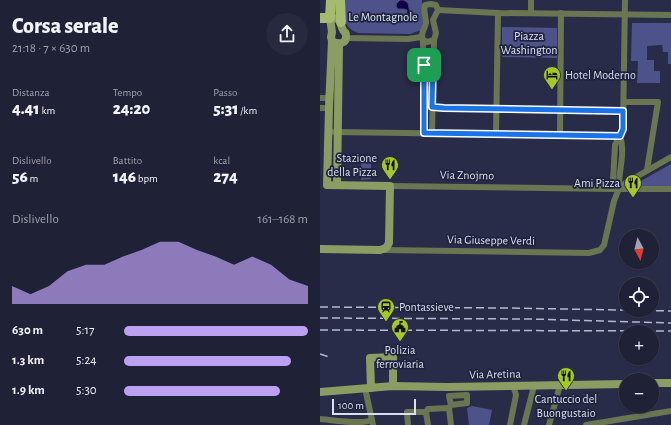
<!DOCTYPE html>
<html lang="it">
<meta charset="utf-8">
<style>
body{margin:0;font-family:"Alegreya Sans",sans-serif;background:#27293e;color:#f1f3f6;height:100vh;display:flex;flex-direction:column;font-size:15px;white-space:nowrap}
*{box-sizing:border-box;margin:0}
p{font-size:13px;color:#a1a3ad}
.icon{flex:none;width:22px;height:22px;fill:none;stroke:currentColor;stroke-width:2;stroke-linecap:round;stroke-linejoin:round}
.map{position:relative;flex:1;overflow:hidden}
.panel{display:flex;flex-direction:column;background:#1f2136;width:320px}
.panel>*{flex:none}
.needle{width:26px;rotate:173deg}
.tools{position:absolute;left:299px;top:229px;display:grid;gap:8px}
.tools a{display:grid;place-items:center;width:40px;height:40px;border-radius:50%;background:#1f2136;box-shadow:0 1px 3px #0004,0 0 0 1px #3c3e51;font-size:20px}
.scale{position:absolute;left:12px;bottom:10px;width:84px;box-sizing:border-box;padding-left:4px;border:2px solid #dbdff1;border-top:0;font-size:11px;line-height:14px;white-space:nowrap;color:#dbdff1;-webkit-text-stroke:3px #1f233d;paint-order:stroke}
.pin{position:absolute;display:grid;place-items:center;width:34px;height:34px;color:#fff;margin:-17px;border-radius:8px;box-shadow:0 2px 6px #0006}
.round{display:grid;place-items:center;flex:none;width:42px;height:42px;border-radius:21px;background:#27293e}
.head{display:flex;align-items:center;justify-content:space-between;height:68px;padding:0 12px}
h1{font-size:22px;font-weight:800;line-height:30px}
.figures{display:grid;grid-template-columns:repeat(3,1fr);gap:6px;height:68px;padding:4px 12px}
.figures div{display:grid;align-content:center}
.figures b{font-size:17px;font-weight:800}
.figures small{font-size:11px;font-weight:400}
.figures p{font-size:11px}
.chart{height:112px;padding:8px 12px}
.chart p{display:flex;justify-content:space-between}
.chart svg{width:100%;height:72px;margin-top:4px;fill:#bca0f2;opacity:.7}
ul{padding:0 12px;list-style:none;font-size:13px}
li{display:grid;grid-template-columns:64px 48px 1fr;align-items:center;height:30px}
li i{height:10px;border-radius:5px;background:#bca0f2}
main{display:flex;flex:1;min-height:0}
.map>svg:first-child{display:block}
</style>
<main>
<section class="panel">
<div class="head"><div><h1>Corsa serale</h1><p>21:18 · 7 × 630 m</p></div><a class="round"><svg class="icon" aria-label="share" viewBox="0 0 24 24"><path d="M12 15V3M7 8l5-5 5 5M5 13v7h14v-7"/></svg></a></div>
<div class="figures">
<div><p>Distanza</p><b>4.41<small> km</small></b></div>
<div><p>Tempo</p><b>24:20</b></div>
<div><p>Passo</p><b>5:31<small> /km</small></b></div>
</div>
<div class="figures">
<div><p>Dislivello</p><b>56<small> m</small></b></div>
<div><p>Battito</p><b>146<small> bpm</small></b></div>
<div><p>kcal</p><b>274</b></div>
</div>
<div class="chart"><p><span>Dislivello</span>161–168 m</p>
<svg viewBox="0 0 160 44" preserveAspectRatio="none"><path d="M0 44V33L10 38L20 33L30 24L40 20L50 20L60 15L70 11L80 6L90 6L100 11L110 15L120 20L130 15L140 20L150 29L160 33V44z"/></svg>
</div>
<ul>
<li><b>630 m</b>5:17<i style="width:100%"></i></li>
<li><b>1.3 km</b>5:24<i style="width:91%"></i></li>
<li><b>1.9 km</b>5:30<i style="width:85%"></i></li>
</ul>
</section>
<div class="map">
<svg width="351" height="425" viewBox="0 0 351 425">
<rect width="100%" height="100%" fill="#292c48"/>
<!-- green -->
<g fill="#4d538a">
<path d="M23,0H102L103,22L101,30L90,34L38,33C22,27 24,15 23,0Z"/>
<path d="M312,23H351V64H348V52H343L342,45L327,46V60H334V71H340V83H317L318,61H311Z"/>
<path d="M182,27L237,28V58L182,57Z"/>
<path d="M51,157V179L41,180V158Z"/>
<path d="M351,164V186H317V183Z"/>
<path d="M152,406L172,410L169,425H149L147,408Z"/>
</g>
<!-- water -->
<path fill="#0f0048" stroke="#4c437b" d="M80,0H84L88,3L91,19L89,22H84L82,19L87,14V10L84,9H78L76,6L77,3Z"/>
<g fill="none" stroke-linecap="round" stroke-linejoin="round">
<!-- street -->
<g stroke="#6a7652" stroke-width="6">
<path d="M111,4L116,5L118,10L113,20L116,33L114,40L107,42L102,39C101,31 105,29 106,23C106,16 103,11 105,5Z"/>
<path d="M118,10L178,13L351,15"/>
<path d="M211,13V0"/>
<path d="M26,38L88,39L101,37"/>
<path d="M103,41L104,133"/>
<path d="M0,98H9"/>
<path d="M304,102H338L327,170"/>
<path d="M104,107L124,108L303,111"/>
<path d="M0,108H9"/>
<path d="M14,132L300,136"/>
<path d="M112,133L114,40"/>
<path d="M176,134L178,13"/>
<path d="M240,135L241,13"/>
<path d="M299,182C300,167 305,151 300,136"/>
<path d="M296,184L293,181L295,145L303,129L305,0"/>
<path d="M302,185L351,157"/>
<path d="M70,186L294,189"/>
<path d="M302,189H351"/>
<path d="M62,250L269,253L280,250L284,245L294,201L298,191"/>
<path d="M45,388L53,425"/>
<path d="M129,408L131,405L147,403V395L129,396L131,405"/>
<path d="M106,412L108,425"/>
<path d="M0,419C12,420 43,425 51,420"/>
<path d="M88,425L87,412H106L108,409L129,408L131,425"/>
<path d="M190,425L196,395L193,385"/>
<path d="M204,425L214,386"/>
<path d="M229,425L240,385"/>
<path d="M266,425L351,411"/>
</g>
<!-- secondary -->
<g stroke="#8c9d63" stroke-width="8">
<path d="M17,185L19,44"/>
<path d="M0,249L60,250L66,248L69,243L70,186L7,185L9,108L12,41L11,37L12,32L10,18C22,18 19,22 23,30C25,34 26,31 26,36C27,44 18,45 12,41"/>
<path d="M332,383H351"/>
<path d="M51,388L50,358L73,357V386"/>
<path d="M0,392L73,386L127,387L306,384"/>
</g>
<!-- primary -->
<g stroke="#a5bb70" stroke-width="10">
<path d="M20,0L21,22"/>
<path d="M0,18H10L11,0"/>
</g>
<!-- rail -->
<g stroke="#b5b9cd" stroke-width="1.5" stroke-dasharray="8 4" stroke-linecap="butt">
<path d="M0,307L190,308L351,311"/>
<path d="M0,318L211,319L351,323"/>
<path d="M0,330L351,331"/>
<path d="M0,354L9,357"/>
</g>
</g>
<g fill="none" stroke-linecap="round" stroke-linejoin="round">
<defs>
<path id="route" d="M104,65H113L112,107L124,108L303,111V129L300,136L104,133Z"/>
</defs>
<!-- route casing -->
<use href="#route" stroke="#fff" stroke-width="8"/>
<!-- route -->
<use href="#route" stroke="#1a73e8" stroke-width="5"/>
</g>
<!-- icons -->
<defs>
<symbol id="hotel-pin" viewBox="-11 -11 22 30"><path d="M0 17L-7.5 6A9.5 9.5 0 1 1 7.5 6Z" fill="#a4c825" stroke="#1f233d"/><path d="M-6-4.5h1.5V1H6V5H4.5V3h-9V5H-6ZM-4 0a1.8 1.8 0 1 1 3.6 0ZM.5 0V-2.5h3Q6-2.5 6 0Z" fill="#111"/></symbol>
<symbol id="restaurant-pin" viewBox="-11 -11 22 30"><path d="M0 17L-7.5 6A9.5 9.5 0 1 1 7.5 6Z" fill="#a4c825" stroke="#1f233d"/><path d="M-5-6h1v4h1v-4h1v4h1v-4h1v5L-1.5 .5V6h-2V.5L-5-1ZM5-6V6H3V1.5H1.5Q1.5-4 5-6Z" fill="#111"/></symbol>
<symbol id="station-pin" viewBox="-11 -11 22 30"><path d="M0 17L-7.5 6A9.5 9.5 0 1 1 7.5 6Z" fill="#a4c825" stroke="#1f233d"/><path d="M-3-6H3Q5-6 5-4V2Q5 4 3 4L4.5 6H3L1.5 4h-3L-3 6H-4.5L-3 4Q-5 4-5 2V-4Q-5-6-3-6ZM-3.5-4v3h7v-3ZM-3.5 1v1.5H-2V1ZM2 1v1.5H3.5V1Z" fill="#111"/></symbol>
<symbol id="civic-pin" viewBox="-11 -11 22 30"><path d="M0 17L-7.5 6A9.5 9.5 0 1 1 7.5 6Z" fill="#a4c825" stroke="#1f233d"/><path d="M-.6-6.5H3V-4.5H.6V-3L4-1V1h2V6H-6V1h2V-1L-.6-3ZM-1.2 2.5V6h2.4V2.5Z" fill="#111"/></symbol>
</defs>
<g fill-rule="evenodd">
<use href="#hotel-pin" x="222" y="65" width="20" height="27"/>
<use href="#restaurant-pin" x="60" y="155" width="20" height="27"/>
<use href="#restaurant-pin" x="303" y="173" width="20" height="27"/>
<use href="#station-pin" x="56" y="297" width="20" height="27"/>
<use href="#civic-pin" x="70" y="317" width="20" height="27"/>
<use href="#restaurant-pin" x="236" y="366" width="20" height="27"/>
</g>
<g text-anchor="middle" stroke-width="3.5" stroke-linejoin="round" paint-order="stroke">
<!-- park labels -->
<g font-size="12" fill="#dfe3f9" stroke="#1f233d">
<text x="63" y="21">Le Montagnole</text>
<text x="209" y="40">Piazza<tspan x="209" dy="14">Washington</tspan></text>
</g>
<!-- poi labels -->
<g font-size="12" fill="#dbdff1" stroke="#1f233d" text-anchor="start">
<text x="245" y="79">Hotel Moderno</text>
<text x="57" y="162" text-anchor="end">Stazione<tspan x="57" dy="14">della Pizza</tspan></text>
<text x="300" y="187" text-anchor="end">Ami Pizza</text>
<text x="79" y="311">Pontassieve</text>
<text x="80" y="354" text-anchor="middle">Polizia<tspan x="80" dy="14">ferroviaria</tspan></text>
<text x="246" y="403" text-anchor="middle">Cantuccio del<tspan x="246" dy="14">Buongustaio</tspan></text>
</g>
<!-- street labels -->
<g font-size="12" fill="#dbdff1" stroke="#1f233d">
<text transform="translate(147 175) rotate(1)" y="4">Via Znojmo</text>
<text transform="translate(171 240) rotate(1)" y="4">Via Giuseppe Verdi</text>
<text transform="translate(175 374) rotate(-1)" y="4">Via Aretina</text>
</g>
</g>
</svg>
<div class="tools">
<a><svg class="needle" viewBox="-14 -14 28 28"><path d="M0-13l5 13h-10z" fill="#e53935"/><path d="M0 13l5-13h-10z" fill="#a1a3ad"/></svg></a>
<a><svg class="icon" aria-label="locate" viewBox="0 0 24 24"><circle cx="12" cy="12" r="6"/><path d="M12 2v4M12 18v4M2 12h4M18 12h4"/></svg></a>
<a>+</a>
<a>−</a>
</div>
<div class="scale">100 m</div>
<div class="pin" style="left:104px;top:65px;background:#1e9e55"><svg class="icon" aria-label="arrive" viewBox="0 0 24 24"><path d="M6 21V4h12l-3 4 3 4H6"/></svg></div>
</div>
</main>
